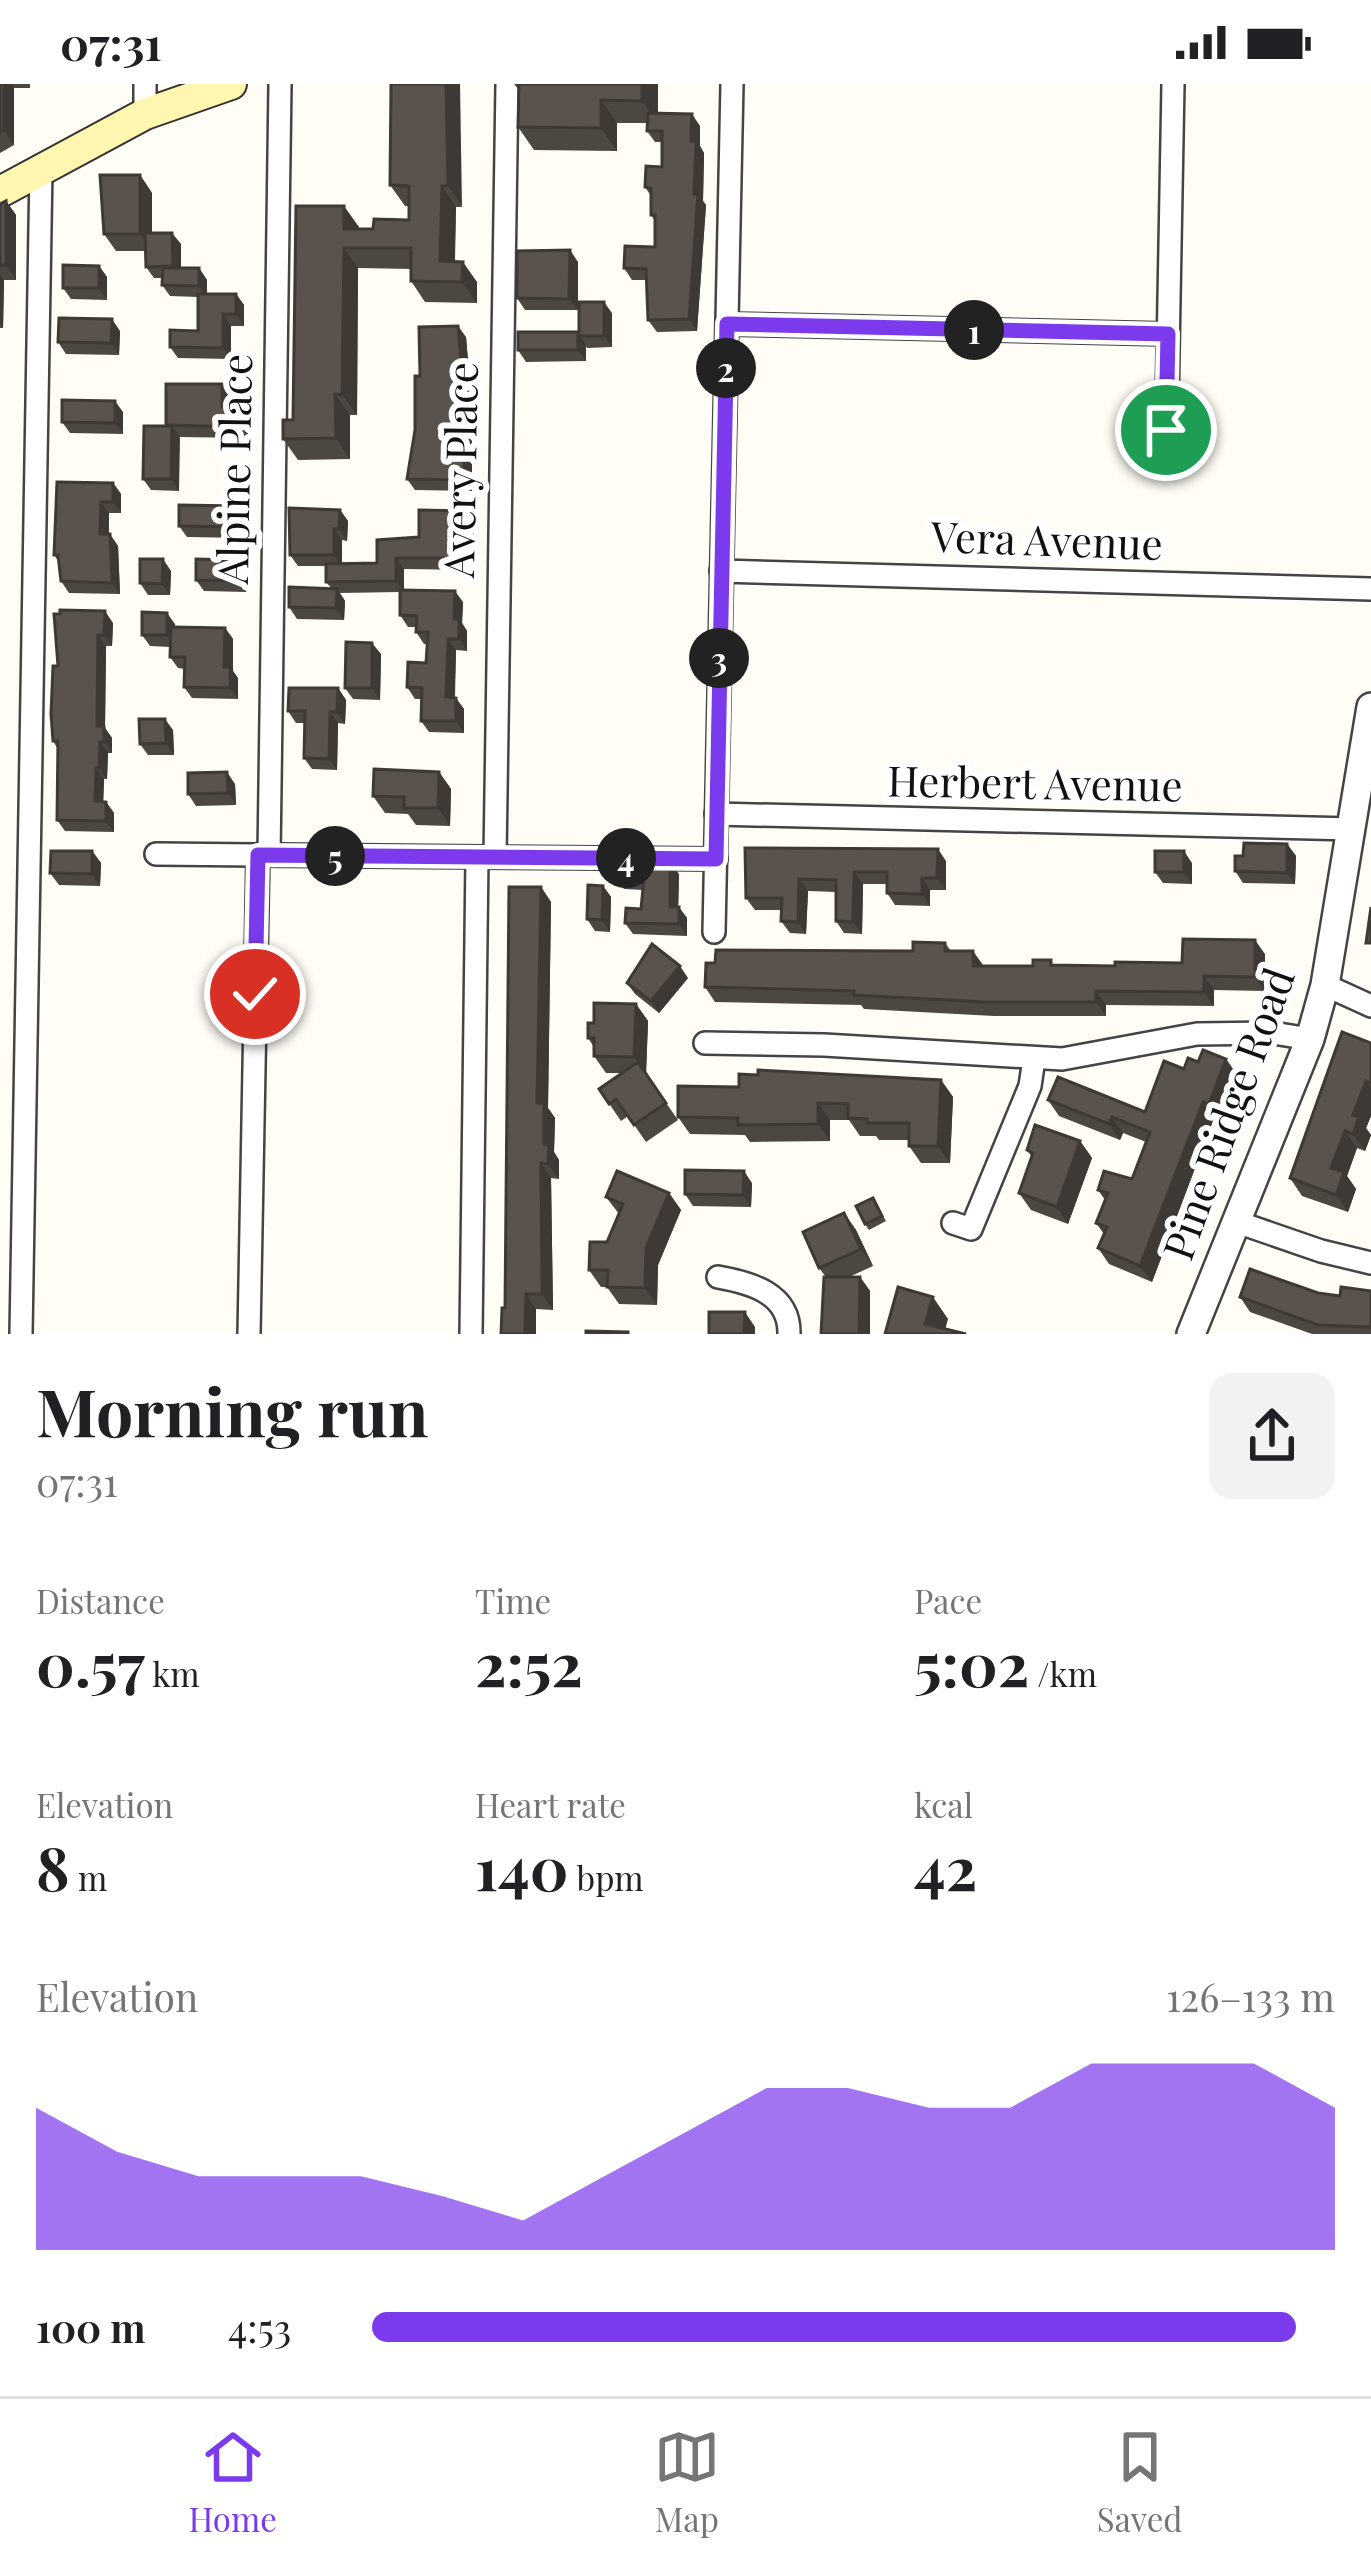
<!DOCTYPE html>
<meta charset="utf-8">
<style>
body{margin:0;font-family:"Playfair Display",serif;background:#f2f2f2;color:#202124;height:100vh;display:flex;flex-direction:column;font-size:45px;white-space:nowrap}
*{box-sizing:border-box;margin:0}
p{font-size:39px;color:#757577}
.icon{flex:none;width:66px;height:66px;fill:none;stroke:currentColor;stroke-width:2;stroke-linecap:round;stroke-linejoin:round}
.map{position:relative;height:1250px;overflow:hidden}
.panel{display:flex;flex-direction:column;background:#fff;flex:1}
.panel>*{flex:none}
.pin{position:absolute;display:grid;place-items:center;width:102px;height:102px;color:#fff;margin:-51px;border:6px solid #fff;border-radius:50%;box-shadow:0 3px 12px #0007}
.km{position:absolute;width:60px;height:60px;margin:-30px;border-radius:50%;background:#222;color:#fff;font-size:33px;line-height:60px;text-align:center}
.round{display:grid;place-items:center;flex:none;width:126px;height:126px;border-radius:24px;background:#f2f2f2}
.overview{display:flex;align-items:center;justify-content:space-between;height:204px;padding:0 36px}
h1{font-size:66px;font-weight:700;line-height:90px}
.figures{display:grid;grid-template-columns:repeat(3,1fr);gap:18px;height:204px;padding:12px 36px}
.figures div{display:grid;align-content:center}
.figures b{font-size:60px;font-weight:700}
.figures small{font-size:33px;font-weight:400}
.figures p{font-size:33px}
.chart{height:336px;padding:24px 36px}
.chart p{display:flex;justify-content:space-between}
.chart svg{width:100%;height:216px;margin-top:12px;fill:#7c3aed;opacity:.7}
ul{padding:0 36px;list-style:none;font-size:39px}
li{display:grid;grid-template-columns:192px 144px 1fr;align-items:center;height:90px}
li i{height:30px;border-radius:15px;background:#7c3aed}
.status{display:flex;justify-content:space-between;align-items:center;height:84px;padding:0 60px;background:#fff;direction:ltr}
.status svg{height:33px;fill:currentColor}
.dock{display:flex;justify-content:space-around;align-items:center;height:168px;border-top:3px solid #e0e0e0;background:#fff;font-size:33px;color:#757577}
.dock a{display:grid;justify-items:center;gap:6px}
.dock .on{color:#7c3aed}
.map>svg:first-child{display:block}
</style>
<div class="status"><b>07:31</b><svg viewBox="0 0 49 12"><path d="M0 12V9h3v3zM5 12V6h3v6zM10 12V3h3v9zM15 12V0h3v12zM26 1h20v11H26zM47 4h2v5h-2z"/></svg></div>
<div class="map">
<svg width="1371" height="1250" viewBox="0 0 1371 1250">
<rect width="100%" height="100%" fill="#fffdf5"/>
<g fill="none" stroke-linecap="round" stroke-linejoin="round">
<defs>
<g id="minor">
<path d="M145,0V30"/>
<path d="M727,240L1168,250"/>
<path d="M1166,376L1173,0"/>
<path d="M721,487L1371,505"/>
<path d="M716,730L1352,745"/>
<path d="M156,770L716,775"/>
<path d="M269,771L280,0"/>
<path d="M495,773L507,0"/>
<path d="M714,848L732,0"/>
<path d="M1325,901L1371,922"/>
<path d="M705,959L824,961L1062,975L1197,950L1273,949L1310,955"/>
<path d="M1237,1138L1321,1167L1371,1179"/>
<path d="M953,1139L971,1145L1030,1002L1034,975"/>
<path d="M718,1193C752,1199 790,1210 789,1250"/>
<path d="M21,1250L41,85"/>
<path d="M249,1250L258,771"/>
<path d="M471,1250L477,773"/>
</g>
<path id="tertiary" d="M1191,1250L1310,955L1325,901L1371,623"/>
<path id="secondary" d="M0,108L145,30L231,0"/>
</defs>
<!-- minor casing -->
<use href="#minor" stroke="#444" stroke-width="26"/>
<!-- tertiary casing -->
<use href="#tertiary" stroke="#444" stroke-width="32"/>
<!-- secondary casing -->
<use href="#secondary" stroke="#333" stroke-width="34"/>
<!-- minor -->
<use href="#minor" stroke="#fff" stroke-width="21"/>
<!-- tertiary -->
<use href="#tertiary" stroke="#fff" stroke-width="27"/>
<!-- secondary -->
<use href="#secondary" stroke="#fff6b0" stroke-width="30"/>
</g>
<!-- wall -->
<g fill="#4d4742">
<path d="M0,0H30V4H14V61L0,69Z"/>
<path d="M391,0L462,123H456L455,177L477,198V219L425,218L411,197V185L358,184L357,331H350V375L298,376L283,355L293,336L296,122L359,143V145H373L409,136V122H405L390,101Z"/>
<path d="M514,0H658V29L700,42V62L704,69L703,117L706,121L697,247L657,248L648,236L647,196H632L624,184L655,163V137L651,131V112L645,103L662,83V58H655L647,47V39H617V67L534,66L518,43L519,6Z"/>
<path d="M140,91L152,109V149L181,160V184H199L207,196V210H236L244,221V242H231V275L178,274L170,263L198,247V213L170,212L162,201V194H154L146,183L145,167H116L104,150Z"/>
<path d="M6,117L16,131V196H4L3,244H0V120Z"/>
<path d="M578,178V226H525L517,214Z"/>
<path d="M99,182L107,193V216L71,215L63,204Z"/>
<path d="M612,229V263L587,264L586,262V277L526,278L518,266L578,248Z"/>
<path d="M120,247L119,271L66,270L58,258Z"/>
<path d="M466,253L472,324V407L415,406L407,395L415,346L420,292Z"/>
<path d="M222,300L230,312V323L248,334V354L179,353V407L151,406L143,395L167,342Z"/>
<path d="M123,328V350L70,349L62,338Z"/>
<path d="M113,399L121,410V429H109V450L118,462L120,510L69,509L61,497L59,478L54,471Z"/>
<path d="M340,426L348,437L347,457L342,456V480L377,479L419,453L467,427L475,438L470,486L404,485V506L463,518L462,539L467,547V567L456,566L455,614L464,625V649L429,648L421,637L422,615H415L407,603L426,579L427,560H424L416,548V543H408L400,531V508L340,509L345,517L344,536L297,535L289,523L332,505L326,498V482H298L290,471Z"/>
<path d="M245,434L244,454L187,453L179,442Z"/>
<path d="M238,476L246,488V508L204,507L196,496Z"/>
<path d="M171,487L170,511H148L140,499Z"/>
<path d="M167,529L175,543L225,544L233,555V587L238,594V615L192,614L184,603L185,585L178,584L170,573V563L150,562L142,551Z"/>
<path d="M113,539L112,562H106L105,644L112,654V669H108L107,695H104L103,717L106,718L114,729V748L65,747L57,736L58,665L53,657L58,582Z"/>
<path d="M381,570L380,616L353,615L345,604Z"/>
<path d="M338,604L346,616L345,640L338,639L337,686L312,685L304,674L305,639H296L288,627Z"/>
<path d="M173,646L174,671H148L140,660Z"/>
<path d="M439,688L451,705L450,742L416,741L408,730L385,729L373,712Z"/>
<path d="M235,700L236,721L196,722L188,710Z"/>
<path d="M1287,760L1296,772L1295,800L1243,799L1235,787L1243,772Z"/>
<path d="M745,764L946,777V806H930V822L895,821L887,809V800H863L862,850L844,849L836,837V808L808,807L806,850L790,849L781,837L782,826H755L746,814Z"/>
<path d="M92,767L101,779L100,802L59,801L50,789Z"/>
<path d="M1192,779V800L1163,799L1155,788Z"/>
<path d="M679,790L678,823L687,834V852L633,850L625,839L641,825L643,806L624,805L616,794Z"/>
<path d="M603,802L611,813L610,848L595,847L587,835Z"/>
<path d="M541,803L551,818L548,1024L555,1034L554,1068L559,1076V1095L551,1094L553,1226L536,1225V1250H501L505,1224Z"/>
<path d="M945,859L951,867L983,882H1115L1182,879L1265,870L1264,907L1214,906V922L1106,921V932H994L864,925L861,921L715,918L705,903L913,867Z"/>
<path d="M688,894L659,929L635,910L627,899Z"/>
<path d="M636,920L648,937L646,990L678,1036L646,1058L628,1032L621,1037L599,1005L621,989H606L594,972V963L588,954L594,939Z"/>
<path d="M1371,959V1032L1366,1044L1371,1051L1365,1067L1357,1064L1347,1092L1356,1105L1348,1128L1302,1112L1290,1094Z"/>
<path d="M1226,975L1237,991L1220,1036L1214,1034L1152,1198L1109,1180L1098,1164L1104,1150L1096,1139L1105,1116L1098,1106L1132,1095L1146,1058L1123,1049L1120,1056L1059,1032L1048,1016L1145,1028L1184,985L1198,978Z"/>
<path d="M941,996L953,1013L950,1079H921L909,1062V1056H879L876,1052H860L849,1036H830V1057L750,1058L745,1051L690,1050L678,1033L739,1003Z"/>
<path d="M1080,1057L1092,1074L1068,1140L1031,1126L1019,1109L1032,1073L1027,1066Z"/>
<path d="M752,1099L751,1123L693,1122L685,1110Z"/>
<path d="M669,1109L681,1126L658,1181L657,1221L619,1220L607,1203H601L589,1186L607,1158L619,1130L606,1113Z"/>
<path d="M873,1114L886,1137L869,1146L865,1140Z"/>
<path d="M844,1129L856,1146L873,1182L849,1193H860L870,1207L826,1193L819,1184Z"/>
<path d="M1371,1207V1250H1312L1250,1228L1240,1213L1318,1209L1340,1212Z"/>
</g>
<!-- shaded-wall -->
<g fill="#3f3936">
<path d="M4,0H12L14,4V61L4,46Z"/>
<path d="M446,0H460L462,123L448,102Z"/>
<path d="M642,0H658V39L642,17Z"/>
<path d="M601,16L617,39V67L601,44Z"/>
<path d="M692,30L700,42V62L704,69L703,117L706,121L697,247L689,235L694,110L691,57Z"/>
<path d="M140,91L152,109V167L140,150Z"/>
<path d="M442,102L456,123L454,198L440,177Z"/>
<path d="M6,117L16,131V196L6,181Z"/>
<path d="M344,122L359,143V165L344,145Z"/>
<path d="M172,149L181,160V194L173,182Z"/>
<path d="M344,164L358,184L357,331L342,311Z"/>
<path d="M570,166L578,178V226L569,215Z"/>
<path d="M463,178L477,198V219L462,198Z"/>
<path d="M99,182L107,193V216L99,204Z"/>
<path d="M199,184L207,196V213L199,202Z"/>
<path d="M0,190L4,196L3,244L0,239Z"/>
<path d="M236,210L244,221V242L236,230Z"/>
<path d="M604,218L612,229V263L604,252Z"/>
<path d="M223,230L231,242V275L223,264Z"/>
<path d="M112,235L120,247L119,271L111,259Z"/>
<path d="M458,242L466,253L472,324V407L464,396Z"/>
<path d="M578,248L586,262V277L578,266Z"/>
<path d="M222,300L230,312V334L222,323Z"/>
<path d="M335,310L350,331V375L336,354Z"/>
<path d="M115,317L123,328V350L115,339Z"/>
<path d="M240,323L248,334V354L240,343Z"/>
<path d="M172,342L180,354L179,407L171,395Z"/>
<path d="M113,399L121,410V429L113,418Z"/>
<path d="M101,418L109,429L108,462L100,450Z"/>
<path d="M237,422L245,434L244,454L236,443Z"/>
<path d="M340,426L348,437L347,457L339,445Z"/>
<path d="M467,427L475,438L470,486L462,474Z"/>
<path d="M334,445L342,456V483L334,471Z"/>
<path d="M110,450L118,462L120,510L112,499Z"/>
<path d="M396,474L404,485V508L396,497Z"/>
<path d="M163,475L171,487L170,511L162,500Z"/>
<path d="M238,476L246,488V508L238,497Z"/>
<path d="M337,505L345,517L344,536L336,524Z"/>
<path d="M455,507L463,518L462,539L467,547V567L459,555L454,535Z"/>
<path d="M105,527L113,539L112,562L104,551Z"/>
<path d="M167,529L175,540V563L167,551Z"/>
<path d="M225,544L233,555V587L238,594V615L230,604L224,583Z"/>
<path d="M98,551L106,562L105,644L112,654V669L97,642Z"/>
<path d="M448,555L456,566L454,625L446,613Z"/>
<path d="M372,559L381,570L380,616L372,604Z"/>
<path d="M338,604L346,616L345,640L337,628Z"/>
<path d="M456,614L464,625V649L456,637Z"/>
<path d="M330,628L338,639L337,686L329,675Z"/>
<path d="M165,635L173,646L174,671L166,659Z"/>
<path d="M100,658L108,669L107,695L99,684Z"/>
<path d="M96,684L104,695L103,729L95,717Z"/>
<path d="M227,688L235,700L236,721L228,709Z"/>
<path d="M439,688L451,705L450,742L438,724Z"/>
<path d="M106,718L114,729V748L106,737Z"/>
<path d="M1287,760L1296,772L1295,800L1287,789Z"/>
<path d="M938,765L946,777V806L937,794Z"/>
<path d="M92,767L101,779L100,802L92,790Z"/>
<path d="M1184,767L1192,779V800L1184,788Z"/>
<path d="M670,778L679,790L678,834L670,823Z"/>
<path d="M854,788L863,800L862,850L853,838Z"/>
<path d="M922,794L930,806V822L922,810Z"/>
<path d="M799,795L808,807L806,850L798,838Z"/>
<path d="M603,802L611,813L610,848L602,836Z"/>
<path d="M541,803L551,818L548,1024L555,1034L554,1068L559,1076V1095L548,1080L537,1019Z"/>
<path d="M679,823L687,834V852L679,840Z"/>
<path d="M1255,856L1265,870L1264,907L1255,893Z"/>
<path d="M973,867L983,881L973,882Z"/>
<path d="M680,882L688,894L659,929L651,917Z"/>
<path d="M1204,892L1214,906V922L1204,908Z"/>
<path d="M1096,907L1106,921V932L1096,918Z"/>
<path d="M636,920L648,937L646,990L634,973Z"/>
<path d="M1226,975L1237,991L1220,1036L1209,1020Z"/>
<path d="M941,996L953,1013L950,1079L938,1062Z"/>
<path d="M1366,997L1371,1004V1032L1366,1044L1371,1051L1365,1067L1353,1050V1031Z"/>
<path d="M1203,1018L1214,1034L1152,1198L1140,1182Z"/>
<path d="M818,1019L830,1036V1057L818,1040Z"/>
<path d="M1112,1033L1123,1049L1120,1056L1109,1040Z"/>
<path d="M1345,1047L1357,1064L1347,1092L1356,1105L1348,1128L1336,1111L1331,1084Z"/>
<path d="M1080,1057L1092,1074L1068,1140L1057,1123Z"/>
<path d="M541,1079L551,1094L553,1226L542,1210Z"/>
<path d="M744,1087L752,1099L751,1123L743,1111Z"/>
<path d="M669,1109L681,1126L658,1181L657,1221L645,1204L646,1164Z"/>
<path d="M844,1129L856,1146L873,1182L861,1165Z"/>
<path d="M860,1193L870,1207V1250H859Z"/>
<path d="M526,1210L536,1225V1250H525Z"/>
<path d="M933,1213L948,1235L944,1250L925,1240Z"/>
<path d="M745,1228L755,1243V1250H744Z"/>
</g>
<!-- building -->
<g fill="#5a524d" stroke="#3f3936" stroke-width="3">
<path d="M0,0H4V46L0,48Z"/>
<path d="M391,0H446L448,102H442L440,177L463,178L462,198L411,197V164H344L342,311L335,310L336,354L283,355V336H293L296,122H344V145H373L374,135L409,136V102L390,101Z"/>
<path d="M519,0H642V17L601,16V44L518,43Z"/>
<path d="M648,29L692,30L691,57H696L694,110H698L689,235L648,236L646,185L624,184L625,162L655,163V131H651V104L645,103L646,82L662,83V47H647Z"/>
<path d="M100,91H140V150H104Z"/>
<path d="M6,117V181H0V120Z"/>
<path d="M145,149H172L173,182L146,183Z"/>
<path d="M570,166L569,215L517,214V167Z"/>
<path d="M63,181L99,182V204H63Z"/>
<path d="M163,184H199V202L162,201Z"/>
<path d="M198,210H236V230H223V264L170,263V246L198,247Z"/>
<rect x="579" y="218" width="25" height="34"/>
<path d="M59,234L112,235L111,259L58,258Z"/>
<path d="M458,242L464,312V396L407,395L415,346V292H420L419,243Z"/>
<rect x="518" y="248" width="60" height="18"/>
<path d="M166,300H222V323H240V343L166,341Z"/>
<path d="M62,316L115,317V339L62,338Z"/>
<path d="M144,342H172L171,395H143Z"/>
<path d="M57,398L113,399V418H101L100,450H110L112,499L61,497L58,471H54Z"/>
<path d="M179,421L237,422L236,443L179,442Z"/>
<path d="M289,424L340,426L339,445H334V471H290Z"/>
<path d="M419,426L467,427L462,474H396V497L326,498V480L377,479V456L419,453Z"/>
<path d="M140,475H163L162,500L140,499Z"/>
<path d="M196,475L238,476V497L196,496Z"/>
<path d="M289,503L337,505L336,524L289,523Z"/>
<path d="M400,506L455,507L454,535H459V555H448L446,613L456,614V637H421L422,604L407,603L408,578L426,579L428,548H416L417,532L400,531Z"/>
<path d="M60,526L105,527L104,551H98L97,642L104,643V658H100L99,684H96L95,717L106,718V737L57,736L58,657H53L51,630L53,582H58L54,530H60Z"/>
<path d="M142,528L167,529V551H142Z"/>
<path d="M171,543L225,544L224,583H230V604L184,603L185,573H170Z"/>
<path d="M346,558L372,559V604H345Z"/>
<path d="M289,604H338L337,628H330L329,675L304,674L305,627H288Z"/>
<path d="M139,635H165L166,659L140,660Z"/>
<path d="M374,685L439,688L438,724H404V713L373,712Z"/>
<path d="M227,688L228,709L188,710V689Z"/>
<path d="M1244,759L1287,760V789L1235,787V772H1243Z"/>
<path d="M745,764L938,765L937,794H922V810L887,809V788H854L853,838L836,837V796L799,795L798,838L781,837L782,814H746Z"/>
<path d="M51,767H92V790L50,789Z"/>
<rect x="1155" y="767" width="29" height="21"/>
<path d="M616,778H670V823H679V840L625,839L626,824L641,825L644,794H616Z"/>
<path d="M588,801L603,802L602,836L587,835Z"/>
<path d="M509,803H541L537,1019H544V1060L549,1061L548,1080L541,1079L542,1210H526L525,1250H501L502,1224H505Z"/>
<path d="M1371,823V859H1366Z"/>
<path d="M1183,855L1255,856V893L1204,892V908L1096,907V918H984L854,911V907L705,903L706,879H715L716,866L913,867V858L945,859V867H973V882H1033V876H1051V881L1115,882V878L1182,879Z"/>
<path d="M652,860L680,882L651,917L627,899Z"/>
<path d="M594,919L636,920L634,973L594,972V954H588V939H594Z"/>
<path d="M1342,948L1371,959V999L1366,997L1353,1031L1359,1033L1353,1050L1345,1047L1331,1084L1344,1088L1336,1111L1290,1094Z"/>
<path d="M1203,966L1226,975L1209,1020L1203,1018L1140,1182L1098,1164L1107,1143L1096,1139L1108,1109L1098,1106L1104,1087L1132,1095L1150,1048L1112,1033L1109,1040L1048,1016L1058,993L1145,1028L1164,977L1184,985L1188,974L1198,978Z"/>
<path d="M638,978L666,1019L634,1041L616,1015L609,1020L599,1005Z"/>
<path d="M758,986L941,996L938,1062H909V1039H867V1035L848,1034V1020L818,1019V1040L738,1041V1034L678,1033V1002L739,1003V990L758,991Z"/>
<path d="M1035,1041L1080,1057L1057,1123L1019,1109L1033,1069L1027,1066Z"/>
<path d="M685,1086L744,1087L743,1111L685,1110Z"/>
<path d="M617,1087L669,1109L646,1164L645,1204L607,1203L608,1186H589L590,1158H607L623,1120L606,1113Z"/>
<path d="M873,1114L882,1132L865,1140L856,1122Z"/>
<path d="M844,1129L861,1165L819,1184L803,1148Z"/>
<path d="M1250,1185L1318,1209L1340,1212L1341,1203L1371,1207V1243L1318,1241L1240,1213Z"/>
<path d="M824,1193H860L859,1250H821Z"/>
<path d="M898,1203L933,1213L925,1240L966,1250H885Z"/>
<path d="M709,1228H745L744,1250H709Z"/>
<path d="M586,1247L628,1248V1250H586Z"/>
</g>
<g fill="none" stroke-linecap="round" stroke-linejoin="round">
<defs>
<path id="route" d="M255,910L258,771L716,775L727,240L1168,250L1166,346"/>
</defs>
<!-- route casing -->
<use href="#route" stroke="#fff" stroke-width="24"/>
<!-- route -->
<use href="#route" stroke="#7c3aed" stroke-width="15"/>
</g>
<g text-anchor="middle" stroke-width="12" stroke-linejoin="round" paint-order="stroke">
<!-- street labels -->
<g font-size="42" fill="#111" stroke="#fff">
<text transform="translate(235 385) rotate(-89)" y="15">Alpine Place</text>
<text transform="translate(461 386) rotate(-89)" y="15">Avery Place</text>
<text transform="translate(1047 457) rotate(2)" y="15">Vera Avenue</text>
<text transform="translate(1035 700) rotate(1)" y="15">Herbert Avenue</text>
<text transform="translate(1229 1030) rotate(-70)" y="15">Pine Ridge Road</text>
</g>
</g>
</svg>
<div class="pin" style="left:1166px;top:346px;background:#1e9e55"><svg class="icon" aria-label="arrive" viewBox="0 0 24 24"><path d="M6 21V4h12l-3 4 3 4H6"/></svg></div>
<div class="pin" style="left:255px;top:910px;background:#d93025"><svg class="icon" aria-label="check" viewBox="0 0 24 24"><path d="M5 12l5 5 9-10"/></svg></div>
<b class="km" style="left:974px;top:246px">1</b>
<b class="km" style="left:726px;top:284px">2</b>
<b class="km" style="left:719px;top:574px">3</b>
<b class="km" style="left:626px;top:774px">4</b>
<b class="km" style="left:335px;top:772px">5</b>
</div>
<section class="panel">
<div class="overview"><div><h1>Morning run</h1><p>07:31</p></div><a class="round"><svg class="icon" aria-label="share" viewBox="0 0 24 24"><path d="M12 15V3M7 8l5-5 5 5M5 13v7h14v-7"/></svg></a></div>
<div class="figures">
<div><p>Distance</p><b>0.57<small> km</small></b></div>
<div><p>Time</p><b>2:52</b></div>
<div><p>Pace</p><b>5:02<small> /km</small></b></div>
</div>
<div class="figures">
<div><p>Elevation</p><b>8<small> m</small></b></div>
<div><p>Heart rate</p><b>140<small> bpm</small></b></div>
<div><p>kcal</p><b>42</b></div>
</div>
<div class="chart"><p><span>Elevation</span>126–133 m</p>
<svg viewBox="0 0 160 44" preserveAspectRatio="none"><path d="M0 44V15L10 24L20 29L30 29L40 29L50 33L60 38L70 29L80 20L90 11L100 11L110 15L120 15L130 6L140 6L150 6L160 15V44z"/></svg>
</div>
<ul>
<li><b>100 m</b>4:53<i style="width:96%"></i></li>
</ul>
</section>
<nav class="dock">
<a class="on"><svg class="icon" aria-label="home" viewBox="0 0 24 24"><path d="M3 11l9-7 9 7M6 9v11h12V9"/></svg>Home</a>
<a><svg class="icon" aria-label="map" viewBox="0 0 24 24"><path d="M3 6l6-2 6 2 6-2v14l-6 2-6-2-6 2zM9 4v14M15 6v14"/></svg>Map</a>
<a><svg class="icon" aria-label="saved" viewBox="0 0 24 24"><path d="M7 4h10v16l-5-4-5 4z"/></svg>Saved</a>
</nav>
